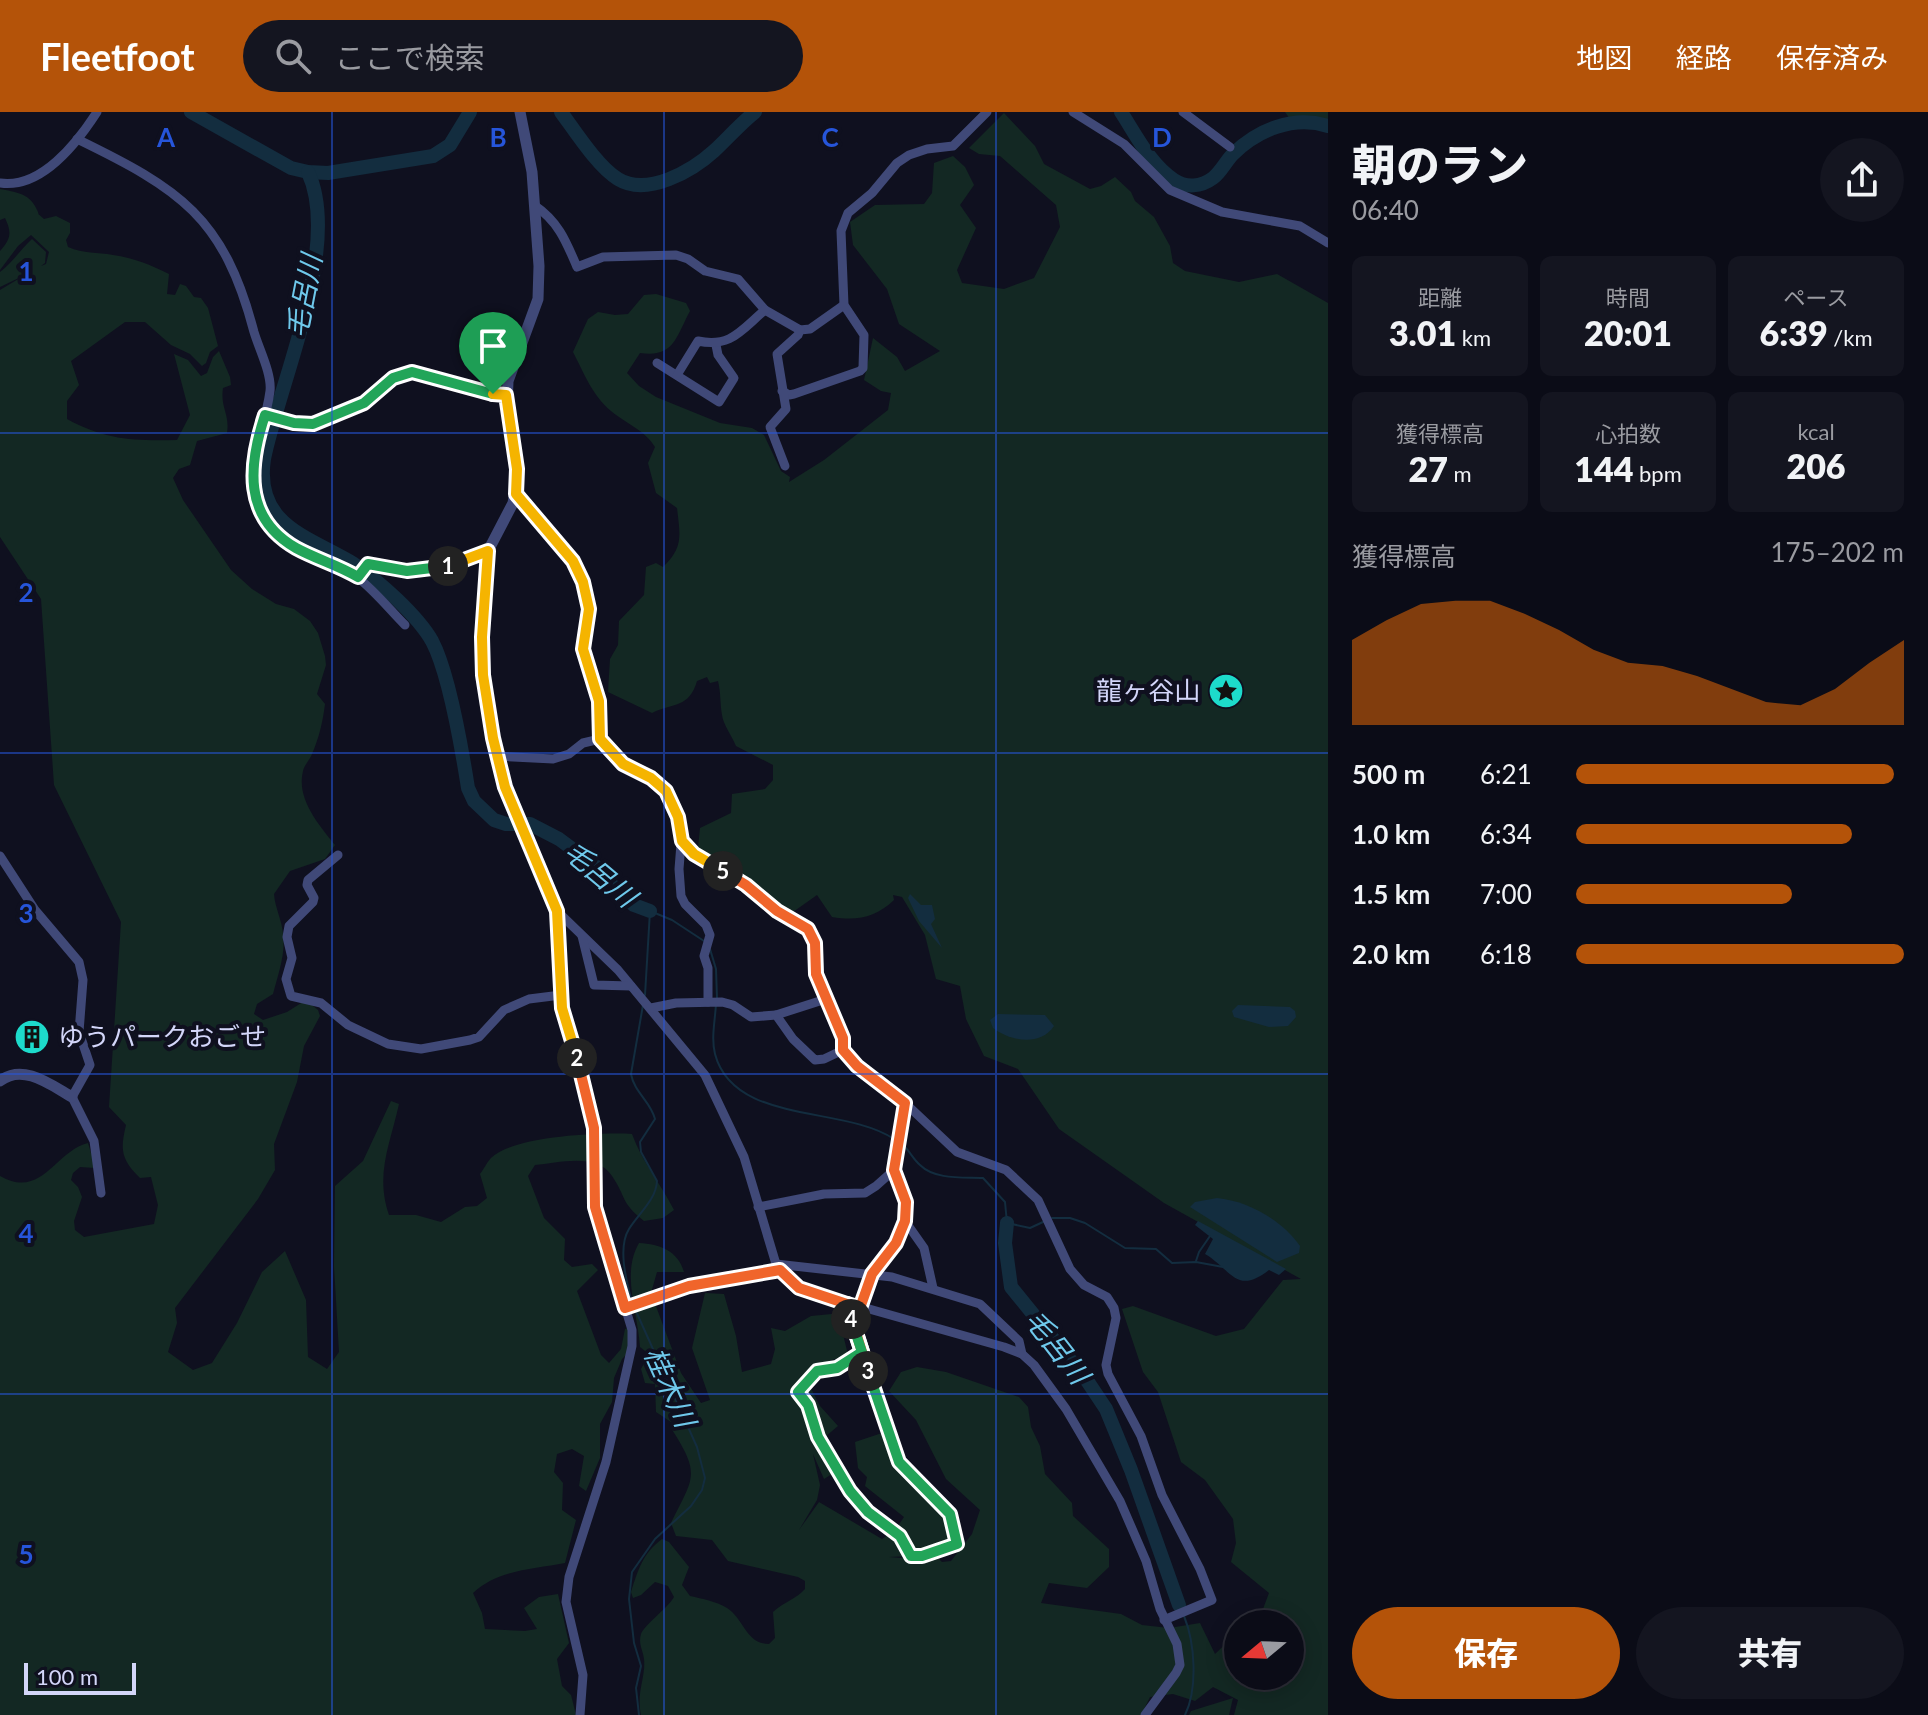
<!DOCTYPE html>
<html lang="ja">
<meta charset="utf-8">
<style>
body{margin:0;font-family:Lato,"Noto Sans JP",sans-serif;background:#141520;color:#f1f3f6;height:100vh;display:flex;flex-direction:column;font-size:30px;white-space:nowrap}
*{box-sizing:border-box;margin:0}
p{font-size:26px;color:#9a9ba1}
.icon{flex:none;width:44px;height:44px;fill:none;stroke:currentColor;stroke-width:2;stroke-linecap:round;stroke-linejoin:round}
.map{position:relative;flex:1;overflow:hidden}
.side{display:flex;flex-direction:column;background:#0b0c17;width:600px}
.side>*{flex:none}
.needle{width:52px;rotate:251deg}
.controls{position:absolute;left:1224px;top:1498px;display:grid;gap:16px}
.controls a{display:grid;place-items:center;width:80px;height:80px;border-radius:50%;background:#0b0c17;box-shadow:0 4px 20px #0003,0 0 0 2px #2b2c36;font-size:40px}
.scale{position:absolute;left:24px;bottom:20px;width:112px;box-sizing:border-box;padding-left:8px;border:4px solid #d3d6f9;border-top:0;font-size:22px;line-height:28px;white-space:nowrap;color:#d3d6f9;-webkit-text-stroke:6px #0f101f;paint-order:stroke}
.pin{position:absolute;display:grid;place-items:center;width:68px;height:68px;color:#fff;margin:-82px -34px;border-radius:50% 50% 50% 0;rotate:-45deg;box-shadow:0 0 8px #0007}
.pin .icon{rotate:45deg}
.km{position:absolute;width:40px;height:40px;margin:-20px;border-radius:50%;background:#222;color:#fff;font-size:22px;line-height:40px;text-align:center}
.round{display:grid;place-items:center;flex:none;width:84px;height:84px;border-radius:42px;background:#141520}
.head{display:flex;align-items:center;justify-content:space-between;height:136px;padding:0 24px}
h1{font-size:44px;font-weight:800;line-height:60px}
.figures{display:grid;grid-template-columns:repeat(3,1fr);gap:12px;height:136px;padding:8px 24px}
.figures div{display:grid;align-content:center;border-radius:12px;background:#141520;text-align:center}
.figures b{font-size:34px;font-weight:800}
.figures small{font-size:22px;font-weight:400}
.figures p{font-size:22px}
.chart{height:224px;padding:16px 24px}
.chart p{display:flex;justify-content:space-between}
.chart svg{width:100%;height:144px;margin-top:8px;fill:#b45309;opacity:.7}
.primary-button{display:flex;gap:16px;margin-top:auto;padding:16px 24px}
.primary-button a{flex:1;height:92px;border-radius:48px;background:#b45309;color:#fff;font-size:32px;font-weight:800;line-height:92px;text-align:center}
.primary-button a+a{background:#141520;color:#f1f3f6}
ul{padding:0 24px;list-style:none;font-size:26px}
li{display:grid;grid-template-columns:128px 96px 1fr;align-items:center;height:60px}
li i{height:20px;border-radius:10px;background:#b45309}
header{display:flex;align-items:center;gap:48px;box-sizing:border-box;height:112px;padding:0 40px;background:#b45309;color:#fff}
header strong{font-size:38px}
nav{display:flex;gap:44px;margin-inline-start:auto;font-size:28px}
.search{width:560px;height:72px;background:#141520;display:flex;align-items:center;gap:20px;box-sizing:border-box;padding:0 28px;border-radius:44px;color:#9a9ba1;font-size:30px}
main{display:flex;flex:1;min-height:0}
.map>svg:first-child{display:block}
</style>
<header>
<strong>Fleetfoot</strong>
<div class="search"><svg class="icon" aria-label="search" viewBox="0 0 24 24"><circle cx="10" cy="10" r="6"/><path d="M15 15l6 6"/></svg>ここで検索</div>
<nav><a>地図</a><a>経路</a><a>保存済み</a></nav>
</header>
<main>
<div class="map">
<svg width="1328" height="1603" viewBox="0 0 1328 1603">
<rect width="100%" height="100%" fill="#0f101f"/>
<!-- green -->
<g fill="#132823">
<path d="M1285,0H1328V7H1290Z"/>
<path d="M1004,1L1035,34L1044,52L1090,77L1101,74L1115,65L1131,80L1135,89L1154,105L1170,134L1173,151L1185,159L1239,170L1277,162L1328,191V1603H1234L1238,1588L1213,1575L1195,1589L1173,1582L1150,1585L1141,1603H641C636,1580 646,1565 644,1547C643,1538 638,1532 641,1522C645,1512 667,1497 674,1485L668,1474L655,1470L641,1483L633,1486L631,1480C638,1458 643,1441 662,1427L669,1430L689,1455L682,1473L690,1484C703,1487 715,1489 727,1496C744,1507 746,1532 769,1532L775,1526L773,1500C784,1490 796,1487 805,1477V1469L798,1465L728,1449L712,1428L676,1424L671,1411C694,1364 701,1363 671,1316V1310L656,1300L655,1272L645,1271L641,1257L649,1242L640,1235C638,1201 621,1162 639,1131C660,1132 678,1139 684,1160H657L651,1181L681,1261L701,1291L710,1288L692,1236L705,1181L724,1182L736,1224L742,1260L771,1252L775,1237L771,1216L785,1219L811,1204L842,1201V1218L848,1243L813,1254L808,1271L820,1294L838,1314L819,1330L837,1359L824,1367L813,1342L820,1373L817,1388L799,1418L819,1390L882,1427L893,1420L910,1444L889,1445L925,1448L937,1445L942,1450L951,1449L972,1422L980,1398L946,1367L916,1308L889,1279L901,1260L917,1255L946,1260L1019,1285L1028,1295L1031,1315L1040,1334L1045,1362L1072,1391L1073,1404L1109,1437V1455L1087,1476L1049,1471L1041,1491L1121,1502L1142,1513L1169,1516L1200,1511L1215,1542L1238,1520V1564H1290V1512H1249L1260,1505L1269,1481L1231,1450L1236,1431L1233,1407L1205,1368L1181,1350L1158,1280L1143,1260L1122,1197L1133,1194L1216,1224L1244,1217L1283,1168L1301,1167L1164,1091L1059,1017L1018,957L984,944L966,907L960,874L936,867L925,823L902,785L893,783L894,788C875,806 857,809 832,805L817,783L793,800C774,789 764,777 747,765C731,753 712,750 698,736L700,716L731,701L732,682L765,677L773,668V653L736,634C732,624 723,612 722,603C720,592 721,581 718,569L710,571L707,565L697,569C689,596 675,590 652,601L608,580L610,547L618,533L619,509L644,483L646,455L656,451L663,455C684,435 680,423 677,396L656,381L648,351L655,335C645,318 625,311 611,299C592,283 584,261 573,240L588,207L598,200L615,203L628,202L644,183L656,182L686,191L690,199C676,225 674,246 640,241L627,261L639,274L656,285L720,311L752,316L764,323L781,359L790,365L789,370L824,348L888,298L891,281L881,279L864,268L873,226L897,245L905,259L940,239L899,212L887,177L853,133L850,110L875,93L924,92L932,81L934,51L953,44L965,55L974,73L960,93L976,116L957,158L962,171L1004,177L1034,166L1060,115L1056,93L1000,44L979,42L969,36Z"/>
<path d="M0,77C15,80 29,81 36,96C42,107 34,98 44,107L56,104L70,111V121L66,128L68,135C84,142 97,140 113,143C134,146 151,153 169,162L167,182L175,183L180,172L186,174L194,185L201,186L208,196L218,234L210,240L206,251L202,254L190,242L171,233L145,210H125L71,249L79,273L67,289V307C105,328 134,329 177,328L190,303L174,242L188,248L201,264L207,261L213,245L219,239L230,265L231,273L223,276C220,296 230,302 227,321L197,329L190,353L179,357L173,366L183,388L231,458L252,477L276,492L294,497L310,509L318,521L325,544L326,553L317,582L325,592C323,609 319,626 312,642C310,648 304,653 303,659C296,687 319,713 335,733L325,747L290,759L274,782C275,796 282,808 283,822C286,841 278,863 273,882L257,892L254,902L263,908L287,900L306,888L318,898L320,904L304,934L297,970L274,1032L275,1058L258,1087L175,1196L177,1211L168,1240L193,1258L212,1251L237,1211L262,1160L285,1139L306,1188L308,1245L327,1257L339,1240L334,1154L335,1074L363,1049L391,989L399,992C390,1033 375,1062 389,1103H416L441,1110L465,1095L477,1094L487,1086L480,1062C484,1057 487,1050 491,1046C513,1024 601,1020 632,1022C642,1050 661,1072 674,1098L663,1106L644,1109C620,1090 627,1086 612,1064C597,1040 558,1051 535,1053L528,1064L544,1106L565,1127L564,1148L572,1155L592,1152L598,1158L577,1179L601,1243L609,1251L621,1237L625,1217L628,1216V1241L622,1247L614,1266L612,1290L600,1312V1346L586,1379L579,1374L584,1344L572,1337L557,1342L554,1360L563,1371L562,1398L576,1408L565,1451C533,1457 497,1458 473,1481L482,1501L485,1517L525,1519L537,1517L524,1496L539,1485L558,1482L569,1531L557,1547L562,1574L571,1583L576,1603H0V1064C42,1088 55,1039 88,1031L91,1041L98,1044L95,1056L80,1055L73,1061L71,1068L78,1075L82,1085L74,1109L75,1118L84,1125L154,1112L158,1093L151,1065L140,1066C121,1047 120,1038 126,1013L109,995L121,810L54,673L41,487L0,425V178L25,163L0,175V160C13,150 20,138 32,127L46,140L45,151L41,154L46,152L49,140L31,123L18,134L0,158V139C11,127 12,120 5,106L0,108Z"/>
<path d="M885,1320L896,1352L948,1403L954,1430L921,1441L914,1439L898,1414L904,1405L865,1374L867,1365L858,1356L855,1330Z"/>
<path d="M1233,1586L1229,1603H1189L1191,1599Z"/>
</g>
<!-- water -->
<g fill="#132d3f">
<path d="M910,782L921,793H932L935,807L931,812L942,836L919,809L908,786Z"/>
<path d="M1238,893L1290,895L1295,899L1296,905L1288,914L1269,915L1234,905L1232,899Z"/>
<path d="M998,902L1045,903L1054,914C1040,935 1010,929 993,916L990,908Z"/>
<path d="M1217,1086C1248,1089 1282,1108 1300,1134L1299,1141L1277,1150L1190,1095L1195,1090Z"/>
<path d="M1198,1109L1286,1157L1279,1163L1269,1158C1236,1184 1231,1157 1205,1142L1213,1127L1195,1113Z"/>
</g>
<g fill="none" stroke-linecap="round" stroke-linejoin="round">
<!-- stream -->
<g stroke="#132d3f" stroke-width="2">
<path d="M710,837L716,857L717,886"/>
<path d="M645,883L650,799L672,808L704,829"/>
<path d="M716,892C715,909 711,926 715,942C734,1013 843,993 894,1027"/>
<path d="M903,1033C909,1038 913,1047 920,1053C935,1068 963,1065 983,1066L1005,1090L1007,1111L1030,1116L1043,1110"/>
<path d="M1052,1106H1070L1085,1111L1125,1136L1156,1137L1172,1151L1196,1150L1223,1155"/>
<path d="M1196,1149L1199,1140L1210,1124"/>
<path d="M632,1191C627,1171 617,1136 629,1117C639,1101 656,1088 657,1069L641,1040L640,1030L655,1007C651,990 634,980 631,962L643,893"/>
<path d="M635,1197L697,1335L705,1366L702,1378L691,1394L655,1427L632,1460L629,1487L634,1531L641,1554L636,1576L639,1603"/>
<path d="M1184,1504C1195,1531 1198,1576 1185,1603"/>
</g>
<!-- river -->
<g stroke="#132d3f" stroke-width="14">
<path d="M191,0L291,56L308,60L328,61L433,44L450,33L470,0"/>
<path d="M561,0C575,19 598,55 618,67C647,85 692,59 714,39C728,26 740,12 755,0"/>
<path d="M1121,0C1136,23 1150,52 1174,68C1186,76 1201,75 1213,66C1221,60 1226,49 1233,42C1258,18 1293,3 1328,14"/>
<path d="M308,60C342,133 280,269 264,347C254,414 310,425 354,452C378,468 418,504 432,529C449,561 462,638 468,676L474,689L494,708L506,712H530L559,727L598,756L616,778L634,793L650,799"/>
<path d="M1007,1111L1005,1131L1011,1175L1088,1270L1106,1297L1131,1358L1179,1493"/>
</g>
<!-- minor -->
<g stroke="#404978" stroke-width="9">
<path d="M1073,0L1124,32L1170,78L1222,100L1300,114L1328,131"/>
<path d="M1183,0L1230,35"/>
<path d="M77,27C180,77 224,105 254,220C259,237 272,262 270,279C264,326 239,354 263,403C283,442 327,441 358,466C375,479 390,498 405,513"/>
<path d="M0,71C41,77 77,31 97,0"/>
<path d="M534,93C558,109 566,129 577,155L603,145L676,143L688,147L705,159L738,167L765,198L800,218L810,217L844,193"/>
<path d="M657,251L719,290L734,266L718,243L716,233"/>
<path d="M677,263L698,229C731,236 741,218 765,198"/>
<path d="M782,279L789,283L794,282L860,259L863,256L864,223L844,193L841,119L848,101L872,81L897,51L909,43L927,37L953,34L987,0"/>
<path d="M265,303L294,311L313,312L364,291L393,266L412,260L506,283"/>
<path d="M785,354L770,315L786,297L777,242L798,223L800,218"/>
<path d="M516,382L573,449L583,470L589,497L583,537L599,589L600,627L623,652L659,671L671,688L682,719L679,757L681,784L685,792L706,813L710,823L704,844L708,856V890"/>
<path d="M358,465L368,452C415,465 443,455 488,439"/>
<path d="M496,644L553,647L569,642L583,631L600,627"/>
<path d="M682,729L701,747L734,764L761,787L808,817L815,831L816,862L843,926V938L857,954L905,991L957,1040L1006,1058L1038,1088L1070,1157L1084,1173L1107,1185L1114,1196L1116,1206L1106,1253L1108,1262L1141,1324L1162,1383L1200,1457L1212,1488L1164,1508"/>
<path d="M338,743L308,768L307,773L314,786L313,790L289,814L287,825L292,846L286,867L291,884L321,891L348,913L388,932L421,937L470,928L479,925L504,898L529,887L561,883"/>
<path d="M0,744L35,798L79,850L83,868L79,920L90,953L72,985L94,1029L101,1081"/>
<path d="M557,799L618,858L705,963L744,1045L776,1152L799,1176L816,1182L1004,1235L1022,1242L1034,1253L1066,1297L1120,1389L1146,1449L1160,1497L1177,1532L1180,1553L1176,1561L1145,1603"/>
<path d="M557,800L562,896L594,1016L595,1095L632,1218V1234L606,1350L569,1465L566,1490L583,1563L580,1603"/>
<path d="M582,824L594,873L631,874"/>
<path d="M651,896L676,891L722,890L733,893L751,905L776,903L793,927L815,948L824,947L843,938"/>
<path d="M776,903L826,887"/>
<path d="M758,1095L824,1082L865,1081L876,1074L894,1058L905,991"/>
<path d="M905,1109L924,1136L933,1176"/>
<path d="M776,1152L892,1165L980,1192L1019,1229L1022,1242"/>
<path d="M847,1192L862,1240"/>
<path d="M625,1196L689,1174L780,1158"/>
<path d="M860,1196L872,1162L896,1131L905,1109L906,1090L894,1058"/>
<path d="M862,1240L899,1350L950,1402L957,1432L922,1444H911L900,1424L868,1400L850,1379L818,1325L808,1293L798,1280L817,1259L837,1256Z"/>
</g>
<!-- tertiary -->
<g stroke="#404978" stroke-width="11">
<path d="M520,0L532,60L539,154L538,187L508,269L507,296L517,370L513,391L488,439L482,525L483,563L496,644L505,675L557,799"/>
<path d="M0,969C23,951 51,973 72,985"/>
</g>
</g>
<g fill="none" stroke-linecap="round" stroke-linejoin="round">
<defs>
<path id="split-1" d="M448,454L407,459L368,452L358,465C338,453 316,447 296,436C242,405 249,352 265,303L294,311L313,312L364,291L393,266L412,260L493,282"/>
<path id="split-2" d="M448,454L488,439L482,525L483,563L493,626L505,675L557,799L562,896L577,946"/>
<path id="split-3" d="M577,946L594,1016L595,1095L625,1196L689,1174L780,1158L799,1176L847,1192L868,1259"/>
<path id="split-4" d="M851,1207L862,1240L837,1256L817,1259L798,1280L808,1293L818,1325L850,1379L868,1400L900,1424L911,1444H922L957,1432L950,1402L899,1350L868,1259"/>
<path id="split-5" d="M723,759L746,773L777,799L808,817L815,831L816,862L843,926V938L857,954L905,991L894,1058L906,1090L905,1109L896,1131L872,1162L860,1196L847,1192L851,1207"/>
<path id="split-6" d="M493,282L506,283L517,357L516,382L573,449L583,470L589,497L583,537L599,589L600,627L623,652L651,666L666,679L678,705L682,729L694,742L723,759"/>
</defs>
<!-- split-1 casing -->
<use href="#split-1" stroke="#fff" stroke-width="16"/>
<!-- split-2 casing -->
<use href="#split-2" stroke="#fff" stroke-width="16"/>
<!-- split-3 casing -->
<use href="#split-3" stroke="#fff" stroke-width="16"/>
<!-- split-4 casing -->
<use href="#split-4" stroke="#fff" stroke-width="16"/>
<!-- split-5 casing -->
<use href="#split-5" stroke="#fff" stroke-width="16"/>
<!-- split-6 casing -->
<use href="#split-6" stroke="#fff" stroke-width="16"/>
<!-- split-1 -->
<use href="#split-1" stroke="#22a559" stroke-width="10"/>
<!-- split-2 -->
<use href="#split-2" stroke="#f5b400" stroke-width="10"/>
<!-- split-3 -->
<use href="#split-3" stroke="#f0652b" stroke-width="10"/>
<!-- split-4 -->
<use href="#split-4" stroke="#22a559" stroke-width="10"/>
<!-- split-5 -->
<use href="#split-5" stroke="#f0652b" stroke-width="10"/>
<!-- split-6 -->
<use href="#split-6" stroke="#f5b400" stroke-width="10"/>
</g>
<!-- grid -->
<path fill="none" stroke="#2655da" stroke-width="2" stroke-opacity="0.55" d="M332,0V1603M664,0V1603M996,0V1603M0,321H1328M0,641H1328M0,962H1328M0,1282H1328"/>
<!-- icons -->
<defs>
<symbol id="sight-disc" viewBox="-11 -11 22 22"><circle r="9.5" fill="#1ddbcb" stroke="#0f101f"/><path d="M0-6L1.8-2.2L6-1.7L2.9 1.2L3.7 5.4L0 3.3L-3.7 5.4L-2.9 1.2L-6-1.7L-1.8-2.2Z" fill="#111"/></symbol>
<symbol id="building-disc" viewBox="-11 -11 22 22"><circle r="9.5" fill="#1ddbcb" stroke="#0f101f"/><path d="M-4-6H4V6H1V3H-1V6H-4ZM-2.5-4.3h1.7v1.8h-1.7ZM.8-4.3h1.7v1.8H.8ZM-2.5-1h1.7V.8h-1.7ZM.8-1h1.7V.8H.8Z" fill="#111"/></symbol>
</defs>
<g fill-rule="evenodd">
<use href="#sight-disc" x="1206" y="559" width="40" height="40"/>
<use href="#building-disc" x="12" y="905" width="40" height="40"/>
</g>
<g text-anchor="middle" stroke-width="8" stroke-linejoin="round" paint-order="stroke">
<!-- poi labels -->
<g font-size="26" fill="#d3d6f9" stroke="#0f101f" text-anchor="end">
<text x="1200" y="588">龍ヶ谷山</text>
<text x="58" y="934" text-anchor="start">ゆうパークおごせ</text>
</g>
<!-- water labels -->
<g font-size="28" font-style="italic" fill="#6fc9ec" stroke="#0f101f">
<text transform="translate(304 184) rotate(-79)" y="10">毛呂川</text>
<text transform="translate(600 762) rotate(40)" y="10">毛呂川</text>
<text transform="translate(1057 1235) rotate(52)" y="10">毛呂川</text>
<text transform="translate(670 1275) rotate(66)" y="10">桂木川</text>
</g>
</g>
<g font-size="26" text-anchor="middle" font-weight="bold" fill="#2655da" stroke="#0f101f" stroke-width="8" stroke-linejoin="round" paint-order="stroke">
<text x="166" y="35">A</text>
<text x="498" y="35">B</text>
<text x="830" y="35">C</text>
<text x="1162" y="35">D</text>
<text x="26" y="169">1</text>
<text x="26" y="490">2</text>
<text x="26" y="811">3</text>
<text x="26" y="1131">4</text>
<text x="26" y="1452">5</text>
</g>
</svg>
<div class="controls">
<a><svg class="needle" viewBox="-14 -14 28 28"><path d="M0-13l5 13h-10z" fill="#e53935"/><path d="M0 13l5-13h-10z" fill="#9a9ba1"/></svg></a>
</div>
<div class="scale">100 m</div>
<div class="pin" style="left:493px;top:282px;background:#1e9e55"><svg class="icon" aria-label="arrive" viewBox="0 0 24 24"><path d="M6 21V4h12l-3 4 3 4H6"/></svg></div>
<b class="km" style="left:448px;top:454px">1</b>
<b class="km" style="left:577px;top:946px">2</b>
<b class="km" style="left:868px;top:1259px">3</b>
<b class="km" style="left:851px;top:1207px">4</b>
<b class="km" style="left:723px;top:759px">5</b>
</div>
<section class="side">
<div class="head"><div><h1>朝のラン</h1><p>06:40</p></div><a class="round"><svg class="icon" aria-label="share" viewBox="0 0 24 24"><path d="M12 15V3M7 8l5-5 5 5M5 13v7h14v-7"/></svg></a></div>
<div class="figures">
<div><p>距離</p><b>3.01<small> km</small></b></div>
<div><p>時間</p><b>20:01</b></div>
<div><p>ペース</p><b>6:39<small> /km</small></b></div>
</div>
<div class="figures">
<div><p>獲得標高</p><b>27<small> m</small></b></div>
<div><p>心拍数</p><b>144<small> bpm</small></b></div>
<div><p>kcal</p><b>206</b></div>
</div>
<div class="chart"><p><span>獲得標高</span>175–202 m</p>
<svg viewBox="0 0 160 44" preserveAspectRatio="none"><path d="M0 44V18L10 12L20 7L30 6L40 6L50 10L60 15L70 21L80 25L90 26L100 29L110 33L120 37L130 38L140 33L150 25L160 18V44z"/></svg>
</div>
<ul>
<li><b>500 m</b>6:21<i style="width:97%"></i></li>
<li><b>1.0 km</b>6:34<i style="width:84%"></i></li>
<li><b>1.5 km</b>7:00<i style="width:66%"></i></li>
<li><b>2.0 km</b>6:18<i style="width:100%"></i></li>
</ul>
<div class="primary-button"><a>保存</a><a>共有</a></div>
</section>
</main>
